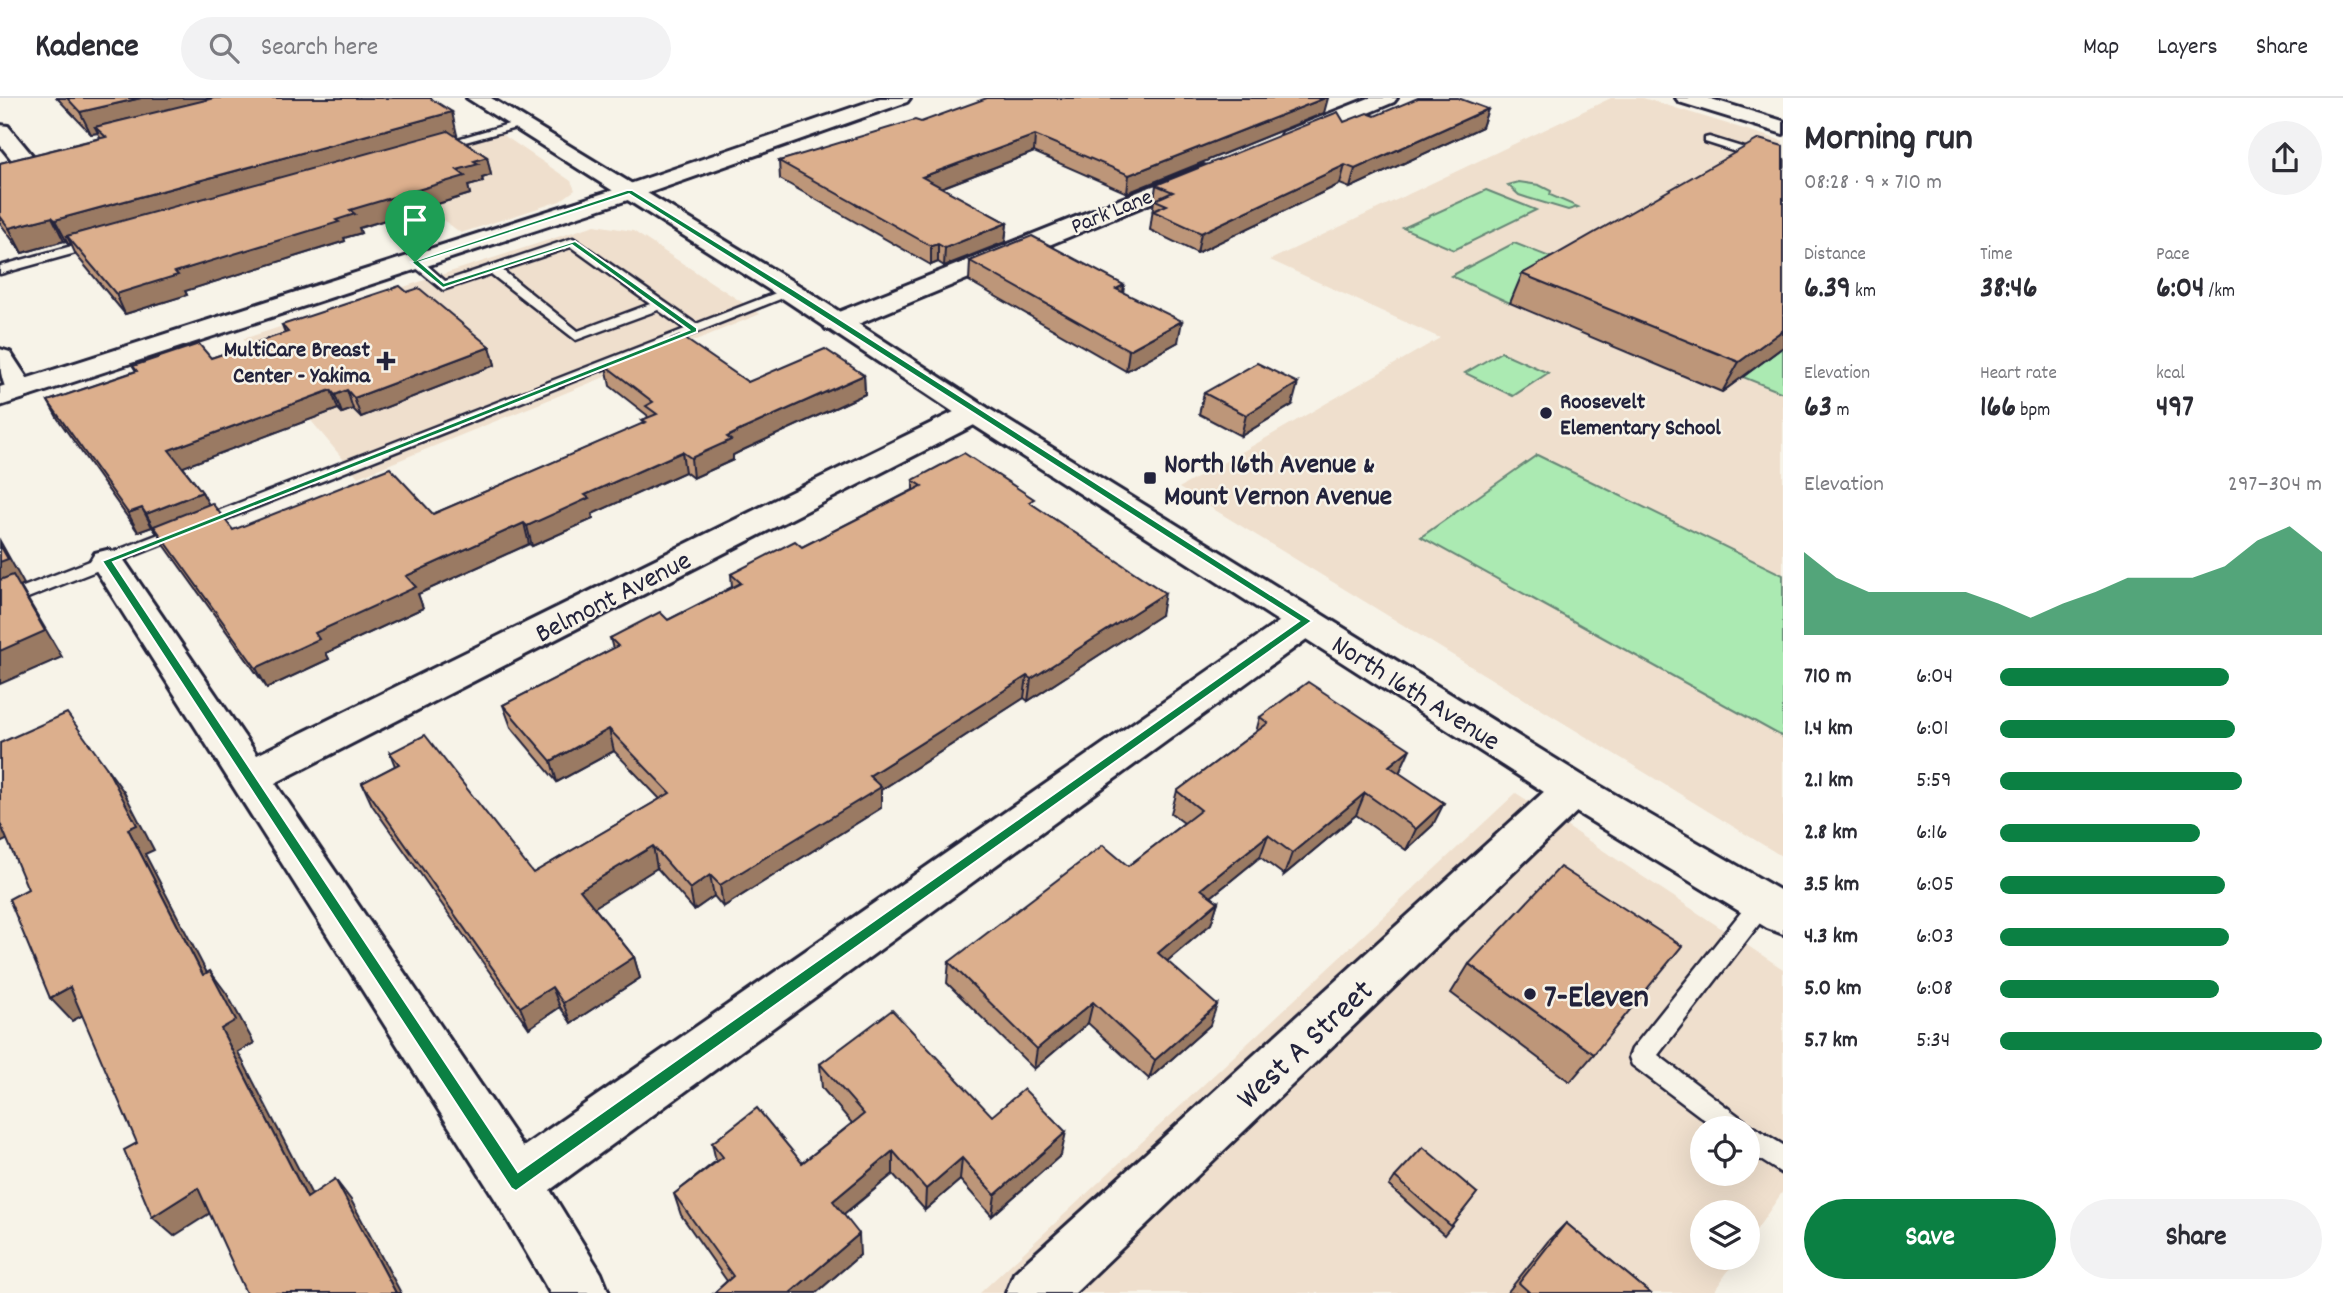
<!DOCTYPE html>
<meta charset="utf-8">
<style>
body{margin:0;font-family:Dekko,sans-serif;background:#f2f2f3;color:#2b2b33;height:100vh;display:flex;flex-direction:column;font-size:26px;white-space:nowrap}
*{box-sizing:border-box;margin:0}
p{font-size:23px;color:#7c7c81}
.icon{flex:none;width:38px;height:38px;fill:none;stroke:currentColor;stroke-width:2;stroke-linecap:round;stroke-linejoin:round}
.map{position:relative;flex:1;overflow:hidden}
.side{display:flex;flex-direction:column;background:#fff;width:560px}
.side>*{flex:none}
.tools{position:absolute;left:1690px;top:1018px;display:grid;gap:14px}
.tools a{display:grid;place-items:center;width:70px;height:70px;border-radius:50%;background:#fff;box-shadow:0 7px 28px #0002;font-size:35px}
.pin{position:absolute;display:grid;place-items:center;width:60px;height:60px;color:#fff;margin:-72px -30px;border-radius:50% 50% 50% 0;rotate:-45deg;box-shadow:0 0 7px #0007}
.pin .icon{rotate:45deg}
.round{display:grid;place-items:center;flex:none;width:74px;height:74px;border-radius:37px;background:#f2f2f3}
.head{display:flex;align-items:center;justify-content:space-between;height:119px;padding:0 21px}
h1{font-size:38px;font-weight:700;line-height:52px}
.stats{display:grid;grid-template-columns:repeat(3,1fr);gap:10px;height:119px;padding:7px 21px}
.stats div{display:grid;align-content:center}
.stats b{font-size:30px;font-weight:700}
.stats small{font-size:19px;font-weight:400}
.stats p{font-size:19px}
.chart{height:196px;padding:14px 21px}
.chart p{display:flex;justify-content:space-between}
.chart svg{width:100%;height:126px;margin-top:7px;fill:#0b8043;opacity:.7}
.button{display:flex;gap:14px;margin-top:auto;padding:14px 21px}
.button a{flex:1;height:80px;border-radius:42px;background:#0b8043;color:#fff;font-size:28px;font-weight:700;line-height:80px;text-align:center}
.button a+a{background:#f2f2f3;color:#2b2b33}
ul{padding:0 21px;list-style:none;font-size:23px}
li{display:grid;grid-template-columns:112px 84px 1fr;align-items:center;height:52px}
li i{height:18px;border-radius:9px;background:#0b8043}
header{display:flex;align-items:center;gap:42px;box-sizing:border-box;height:98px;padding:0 35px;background:#fff;border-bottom:2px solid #e1e1e2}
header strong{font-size:33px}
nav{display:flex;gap:38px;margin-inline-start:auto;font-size:24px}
.search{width:490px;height:63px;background:#f2f2f3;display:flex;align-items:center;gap:18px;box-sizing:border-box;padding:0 24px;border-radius:38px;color:#7c7c81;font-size:26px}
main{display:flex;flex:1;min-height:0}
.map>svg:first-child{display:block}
</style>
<header>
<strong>Kadence</strong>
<div class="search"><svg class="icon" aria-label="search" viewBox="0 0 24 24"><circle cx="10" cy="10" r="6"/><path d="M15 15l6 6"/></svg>Search here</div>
<nav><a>Map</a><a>Layers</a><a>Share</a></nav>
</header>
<main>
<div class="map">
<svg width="1783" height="1195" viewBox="0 0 1783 1195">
<rect width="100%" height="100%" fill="#f7f3e8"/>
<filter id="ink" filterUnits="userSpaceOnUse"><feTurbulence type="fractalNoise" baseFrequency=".0143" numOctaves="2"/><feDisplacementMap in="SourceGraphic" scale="14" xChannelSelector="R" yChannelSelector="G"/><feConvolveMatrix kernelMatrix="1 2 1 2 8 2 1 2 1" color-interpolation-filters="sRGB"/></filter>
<g filter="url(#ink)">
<!-- built -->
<g fill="#efdfcd" fill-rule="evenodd">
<path d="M1611,0H1643L1783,43V759L1179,390L1440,240L1270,162Z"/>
<path d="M493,30L571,83L575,92L560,103L461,135L367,66Z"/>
<path d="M595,127L633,133L760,216L358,379L243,241Z"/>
<path d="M1516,695L1783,871V1093L1748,1144V1115H1703V1160H1737L1713,1195H980ZM1703,1031H1748V1076H1703Z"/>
</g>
<!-- green -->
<g fill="#abeab2" stroke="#668676" stroke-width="2">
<path d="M1519,84L1539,87L1551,93L1550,97L1578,109L1568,112L1528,100L1519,97L1508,87Z"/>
<path d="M1486,92L1536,112L1454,152L1403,130Z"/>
<path d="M1514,145L1573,168L1510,205L1451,178Z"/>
<path d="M1783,249V295L1743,279Z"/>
<path d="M1501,254L1548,275L1513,298L1465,275Z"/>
<path d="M1537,357L1783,477V639L1421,439Z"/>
</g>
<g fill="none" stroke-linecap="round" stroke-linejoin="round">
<defs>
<g id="lane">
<path d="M519,23L524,26L523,28L436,52L430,49Z"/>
<path d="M1709,39L1783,62V69L1705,44V40Z"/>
<path d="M573,140L696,226L786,191L791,190L798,194L0,511V498L685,231L658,212L576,242L491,176L443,192L409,164L410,161H420L445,183ZM571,149L650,206L578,233L502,172Z"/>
<path d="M97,141L103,145L101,148L0,176V168Z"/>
<path d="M1762,796L1770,798L1773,805L1770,812L1658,957L1749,1026L1783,1047V1076L1748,1054V1031H1717L1632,967L1629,959L1632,951L1754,798Z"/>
</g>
<g id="street">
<path d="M880,0H910L907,4L637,99H621L617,94L621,89Z"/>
<path d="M1369,0H1397L1394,4L1299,44H1283L1280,39L1283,34Z"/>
<path d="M1676,0H1708L1783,23V36L1679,4Z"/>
<path d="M0,27L8,28L32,57L35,62L32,67H16L0,47Z"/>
<path d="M1203,68L1211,70L1214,75L1211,80L846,231L836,233L826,231L822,225L826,219Z"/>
<path d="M0,251L10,254L35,292L30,298L20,301L10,298C0,282 0,270 0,251Z"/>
<path d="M975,306L986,309L990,315L986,321L275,685L523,1049L1293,514L1306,511L1319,514L1324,523L1319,532L550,1092L601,1175L609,1195H550L497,1104L90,463L95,455L107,452L119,455L257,657L964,309Z"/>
<path d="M1573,676L1588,681L1594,692L1588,703L1075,1195H1006L1014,1175L1558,681Z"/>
</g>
<path id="secondary" d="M629,87L637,89L641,94L637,99L0,308V289Z"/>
<path id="primary" d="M467,0H491L800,188L986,309L1588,681L1783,794V836L1767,830L1558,703L964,321L782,200Z"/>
</defs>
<!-- lane casing -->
<use href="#lane" stroke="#22223b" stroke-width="5"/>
<!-- street casing -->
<use href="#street" stroke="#22223b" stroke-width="6"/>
<!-- secondary casing -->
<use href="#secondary" stroke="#22223b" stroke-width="6"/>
<!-- primary casing -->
<use href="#primary" stroke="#22223b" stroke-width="6"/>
<!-- lane -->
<use href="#lane" fill="#f7f3e8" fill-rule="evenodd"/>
<!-- street -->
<use href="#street" fill="#f7f3e8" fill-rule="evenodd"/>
<!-- secondary -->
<use href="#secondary" fill="#f7f3e8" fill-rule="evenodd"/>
<!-- primary -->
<use href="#primary" fill="#f7f3e8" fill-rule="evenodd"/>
</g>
<!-- wall -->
<g fill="#bd9679" stroke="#22223b" stroke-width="2">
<path d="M57,0H430L457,37L455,38L487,59L491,77L482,80L483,84L468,88L470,96L359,130L361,135L344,140L345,143L185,193L187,197L125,216L76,157L71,146H68L64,143L22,155L0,125V65L100,40L98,35L91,36Z"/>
<path d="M1488,11L1482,29L1350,90L1340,86L1197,155L1150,132L1156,87L1344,24L1375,18Z"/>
<path d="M1324,15L1127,95L1034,54L941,90L1007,125L1005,144L944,168L938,164L931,167L780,81L779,63L921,24Z"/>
<path d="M1783,48V249L1722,294L1510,205L1522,176Z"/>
<path d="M970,163L1124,187L1123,195L1178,244L1126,273L969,183Z"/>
<path d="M407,194L490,249L495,267L361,319L353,311L342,315L338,311L183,369L202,394L209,407L233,432L433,416L643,326L642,322L648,320L647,317L610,288L606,268L748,284L864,277L865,296L743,352L733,357V362L693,380L685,374L592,416L593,421L532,448L529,446L418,496L423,510L326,555L329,561L267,590L165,448L158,434H156L152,429L138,434L58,321L48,303L136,273L133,268L211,260L285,235L282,227Z"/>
<path d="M1204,295L1292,307L1241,338L1199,316Z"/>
<path d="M913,382L1033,407L1161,517L1028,603L1024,600L881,692V710L723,809L714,798L694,812L657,770L594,809L634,859L640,880L571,925L560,909L529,930L372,707L362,685L395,668L390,655L533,775L660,701L614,653L557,684L511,629L503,607L613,551L610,540L668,522L732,489L731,476L802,449L913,392Z"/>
<path d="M1260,619L1400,673L1398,674L1433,727L1406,752L1356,717L1284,777L1260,759L1211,799L1218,804L1211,826L1167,863L1210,927L1149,981L1088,925L1034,971L947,885L949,864L1128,768L1184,725L1171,715L1177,693L1256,634Z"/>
<path d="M1469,866L1594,956L1570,984L1451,895Z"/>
<path d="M820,966L992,1018L1061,1057L992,1118L960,1082L925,1112L893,1076L844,1117L860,1157L816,1195H714L727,1183L681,1117L674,1096L716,1063L712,1045L802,1065L852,1025L822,990Z"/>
<path d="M1395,1079L1477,1095L1444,1137L1389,1088Z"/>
<path d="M1566,1125L1650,1195H1507L1549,1142Z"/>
</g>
<!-- shaded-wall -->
<g fill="#9a7a63" stroke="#22223b" stroke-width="2">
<path d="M141,0H220L95,29L98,35L91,36L80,14Z"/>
<path d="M1325,0H1328L1324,15L1127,95L1129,77Z"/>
<path d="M1488,11L1482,29L1350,90L1355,71Z"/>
<path d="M452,14L457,37L440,42L67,138L71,146H68L55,122Z"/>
<path d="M1035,37L1034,54L922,97V79Z"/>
<path d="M487,59L491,77L482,80L483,84L468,88L470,96L359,130L361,135L344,140L345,143L185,193L187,197L125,216L116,196L175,174L336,122L350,112L457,72L474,63Z"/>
<path d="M1345,67L1340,86L1197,155L1201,135Z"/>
<path d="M52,119L64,143L22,155L9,130Z"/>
<path d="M1007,125L1005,144L944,168L945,150Z"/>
<path d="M938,146V164L931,167V148Z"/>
<path d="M1124,187L1121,208L1116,191Z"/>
<path d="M1182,223L1178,244L1126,273L1129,252Z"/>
<path d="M1783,232V249L1722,294L1739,264Z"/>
<path d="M490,249L495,267L361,319L354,300Z"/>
<path d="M864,277L865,296L743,352L733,357V362L693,380L691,360L741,332Z"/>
<path d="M1298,285L1292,307L1241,338L1246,317Z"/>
<path d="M331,292L338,311L178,371L169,352Z"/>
<path d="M347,292L353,311L342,315L335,297Z"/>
<path d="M682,354L685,374L592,416L593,421L532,448L527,428L585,397Z"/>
<path d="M202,394L212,413L154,428L158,434H156L146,416Z"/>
<path d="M142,410L152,429L138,434L128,415Z"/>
<path d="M524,425L529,446L418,496L423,510L326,555L329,561L267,590L256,570L315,535L406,478Z"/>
<path d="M0,443L24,486L20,488L62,559L0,586Z"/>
<path d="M1165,495L1161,517L1028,603L1031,581Z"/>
<path d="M1027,578L1024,600L881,692V710L723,809L720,787L869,678Z"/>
<path d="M609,631L614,653L557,684L551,663Z"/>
<path d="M1410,651L1400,673L1379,690L1389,668Z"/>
<path d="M106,669L124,694L154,752L145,756L220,900L203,877L128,731Z"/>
<path d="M1365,695L1356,717L1284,777L1292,755Z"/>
<path d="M1444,705L1433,727L1406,752L1416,731Z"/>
<path d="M0,719L15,738L0,745Z"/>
<path d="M1268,737L1260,759L1195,812L1201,791Z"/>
<path d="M653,748L657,770L587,814L580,792Z"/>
<path d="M710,777L714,798L694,812L690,791Z"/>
<path d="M1218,804L1211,826L1152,876L1158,855Z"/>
<path d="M634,859L640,880L571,925L563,905Z"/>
<path d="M210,873L227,896L254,945L238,954L324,1120L307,1100L221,931Z"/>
<path d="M70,889L91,913L72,923L50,900Z"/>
<path d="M552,889L560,909L529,930L520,909Z"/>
<path d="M1093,904L1088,925L1034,971L1037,951Z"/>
<path d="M1217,907L1210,927L1149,981L1155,962Z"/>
<path d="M1066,1034L1061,1057L992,1118L995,1097Z"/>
<path d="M893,1053V1076L834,1124L833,1103Z"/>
<path d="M962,1060L960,1082L925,1112L926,1091Z"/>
<path d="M335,1081L351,1102L401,1195H396Z"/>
<path d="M198,1090L218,1110L174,1138L152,1119Z"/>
<path d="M859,1136L860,1157L816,1195H790Z"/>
</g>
<!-- building -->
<g fill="#dcaf8d" stroke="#22223b" stroke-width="2">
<path d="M67,0H141L80,14Z"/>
<path d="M214,0H430L452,14L55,122L52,119L9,130L0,118V65L106,39L95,29Z"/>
<path d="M987,0H1325L1129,77L1035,37L922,79L1007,125L945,150L938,146L931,148L779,63L915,22L921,24Z"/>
<path d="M1418,0H1458L1488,11L1355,71L1345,67L1201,135L1153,113L1167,107L1155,102L1173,94L1156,87L1338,14L1344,24L1367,15L1375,18Z"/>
<path d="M448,33L487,59L474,63L479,66L457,72L465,78L350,112L355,116L336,122L339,124L175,174L178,177L116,196L67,138Z"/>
<path d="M1759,41L1783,48V232L1739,264L1522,176Z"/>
<path d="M1032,138L1124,187L1116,191L1182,223L1129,252L970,163Z"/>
<path d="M400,188L407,194L419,190L490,249L354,300L347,292L335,297L331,292L169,352L202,394L146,416L142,410L128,415L48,303L137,273L133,268L199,246L211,260L288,234L282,227Z"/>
<path d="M681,238L748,284L825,251L864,277L741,332L727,339L731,342L691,360L682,354L585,397L589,400L527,428L524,425L406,478L416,489L315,535L319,541L256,570L154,428L212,405L233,432L390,370L433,416L646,324L642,322L657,316L646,308L653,304L606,268Z"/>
<path d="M1257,265L1298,285L1246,317L1204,295Z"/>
<path d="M964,355L1034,401L1029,404L1165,495L1031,581L1027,578L869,678L881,689L720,787L710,777L690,791L653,748L580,792L634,859L563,905L552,889L520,909L362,685L399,666L390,655L425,637L533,775L670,695L609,631L551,663L503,607L618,548L610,540L660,514L668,522L741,485L731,476L795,443L802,449L922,388L913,382Z"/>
<path d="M0,447L8,461L0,464Z"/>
<path d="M13,477L45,533L0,553V482Z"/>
<path d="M1308,584L1410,651L1389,668L1444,705L1416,731L1365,695L1292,755L1268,737L1201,791L1218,804L1158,855L1217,907L1155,962L1093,904L1037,951L949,864L1103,747L1128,768L1201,712L1177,693L1268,625L1260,619Z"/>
<path d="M67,615L106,669L137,727L128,731L203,877L210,873L236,922L221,931L307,1100L335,1081L396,1195H246L198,1090L152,1119L124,1052L137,1045L70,889L50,900L9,801L28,791L0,725V645Z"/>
<path d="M1560,769L1682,848L1594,956L1469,866Z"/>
<path d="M892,912L992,1018L1024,991L1066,1034L995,1097L962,1060L926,1091L893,1053L833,1103L859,1136L790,1195H714L733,1178L674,1096L723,1059L712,1045L757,1010L802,1065L864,1016L820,966Z"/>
<path d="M1423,1049L1477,1095L1451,1128L1395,1079Z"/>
<path d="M1566,1125L1650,1195H1530L1519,1185Z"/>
</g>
</g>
<!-- route -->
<path fill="#0b8043" stroke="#fff" stroke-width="2" fill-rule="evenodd" d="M627,92H632L794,192L1312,523L516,1093L511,1090L102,463L689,232L572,147L443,190L411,164ZM629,96C853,236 1075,382 1299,523L518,1074L113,464L697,234V230L575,143L444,185L420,164Z"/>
<!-- markers -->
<g fill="#22223b" stroke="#f7f3e8" stroke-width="2.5">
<path d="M382.5 252.5h7v7h7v7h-7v7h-7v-7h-7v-7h7z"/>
<circle cx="1546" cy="315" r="7"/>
<rect x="1143" y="373" width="14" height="14" rx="3.5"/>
<circle cx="1530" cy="896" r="7"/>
</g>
<g text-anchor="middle" stroke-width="5" stroke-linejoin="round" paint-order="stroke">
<!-- far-street labels -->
<g font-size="23" fill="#22223b" stroke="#f7f3e8">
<text transform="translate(1111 112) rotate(-22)" y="8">Park Lane</text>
</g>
<!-- far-poi labels -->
<g font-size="23" font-weight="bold" fill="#22223b" stroke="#f7f3e8" text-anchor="end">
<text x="370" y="258">MultiCare Breast<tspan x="370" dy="26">Center - Yakima</tspan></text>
<text x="1560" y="310" text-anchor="start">Roosevelt<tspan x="1560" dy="26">Elementary School</tspan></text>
</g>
<!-- poi labels -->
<g font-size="28" font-weight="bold" fill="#22223b" stroke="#f7f3e8" text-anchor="start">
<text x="1164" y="374">North 16th Avenue &amp;<tspan x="1164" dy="32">Mount Vernon Avenue</tspan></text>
</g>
<!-- street labels -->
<g font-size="28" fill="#22223b" stroke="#f7f3e8">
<text transform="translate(612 497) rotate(-27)" y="10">Belmont Avenue</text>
<text transform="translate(1417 593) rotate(32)" y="10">North 16th Avenue</text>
</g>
<!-- near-poi labels -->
<g font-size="33" font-weight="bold" fill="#22223b" stroke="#f7f3e8" text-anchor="start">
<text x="1544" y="908">7-Eleven</text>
</g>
<!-- near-street labels -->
<g font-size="33" fill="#22223b" stroke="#f7f3e8">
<text transform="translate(1303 944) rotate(-43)" y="12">West A Street</text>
</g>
</g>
</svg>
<div class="tools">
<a><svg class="icon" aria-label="locate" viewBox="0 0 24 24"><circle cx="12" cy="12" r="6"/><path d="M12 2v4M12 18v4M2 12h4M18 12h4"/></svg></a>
<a><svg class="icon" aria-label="layers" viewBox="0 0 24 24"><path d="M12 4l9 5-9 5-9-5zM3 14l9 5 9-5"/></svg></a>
</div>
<div class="pin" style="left:415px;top:164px;background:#1e9e55"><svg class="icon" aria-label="arrive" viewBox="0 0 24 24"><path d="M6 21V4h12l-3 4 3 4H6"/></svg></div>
</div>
<section class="side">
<div class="head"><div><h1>Morning run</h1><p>08:28 · 9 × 710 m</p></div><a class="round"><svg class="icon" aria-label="share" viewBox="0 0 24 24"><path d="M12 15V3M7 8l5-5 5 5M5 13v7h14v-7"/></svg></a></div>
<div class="stats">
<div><p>Distance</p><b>6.39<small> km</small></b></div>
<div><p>Time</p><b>38:46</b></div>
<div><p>Pace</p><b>6:04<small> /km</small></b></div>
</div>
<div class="stats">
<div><p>Elevation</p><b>63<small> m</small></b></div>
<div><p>Heart rate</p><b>166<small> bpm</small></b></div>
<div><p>kcal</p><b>497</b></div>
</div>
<div class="chart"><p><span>Elevation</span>297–304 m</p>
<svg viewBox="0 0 160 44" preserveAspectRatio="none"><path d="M0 44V15L10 24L20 29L30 29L40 29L50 29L60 33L70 38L80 33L90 29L100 24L110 24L120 24L130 20L140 11L150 6L160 15V44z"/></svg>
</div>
<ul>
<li><b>710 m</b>6:04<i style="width:71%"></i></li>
<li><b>1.4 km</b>6:01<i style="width:73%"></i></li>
<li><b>2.1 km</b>5:59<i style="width:75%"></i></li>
<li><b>2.8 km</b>6:16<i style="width:62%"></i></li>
<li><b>3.5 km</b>6:05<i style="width:70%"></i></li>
<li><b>4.3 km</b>6:03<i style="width:71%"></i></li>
<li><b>5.0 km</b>6:08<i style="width:68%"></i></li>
<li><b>5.7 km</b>5:34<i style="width:100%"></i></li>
</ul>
<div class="button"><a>Save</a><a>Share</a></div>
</section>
</main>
